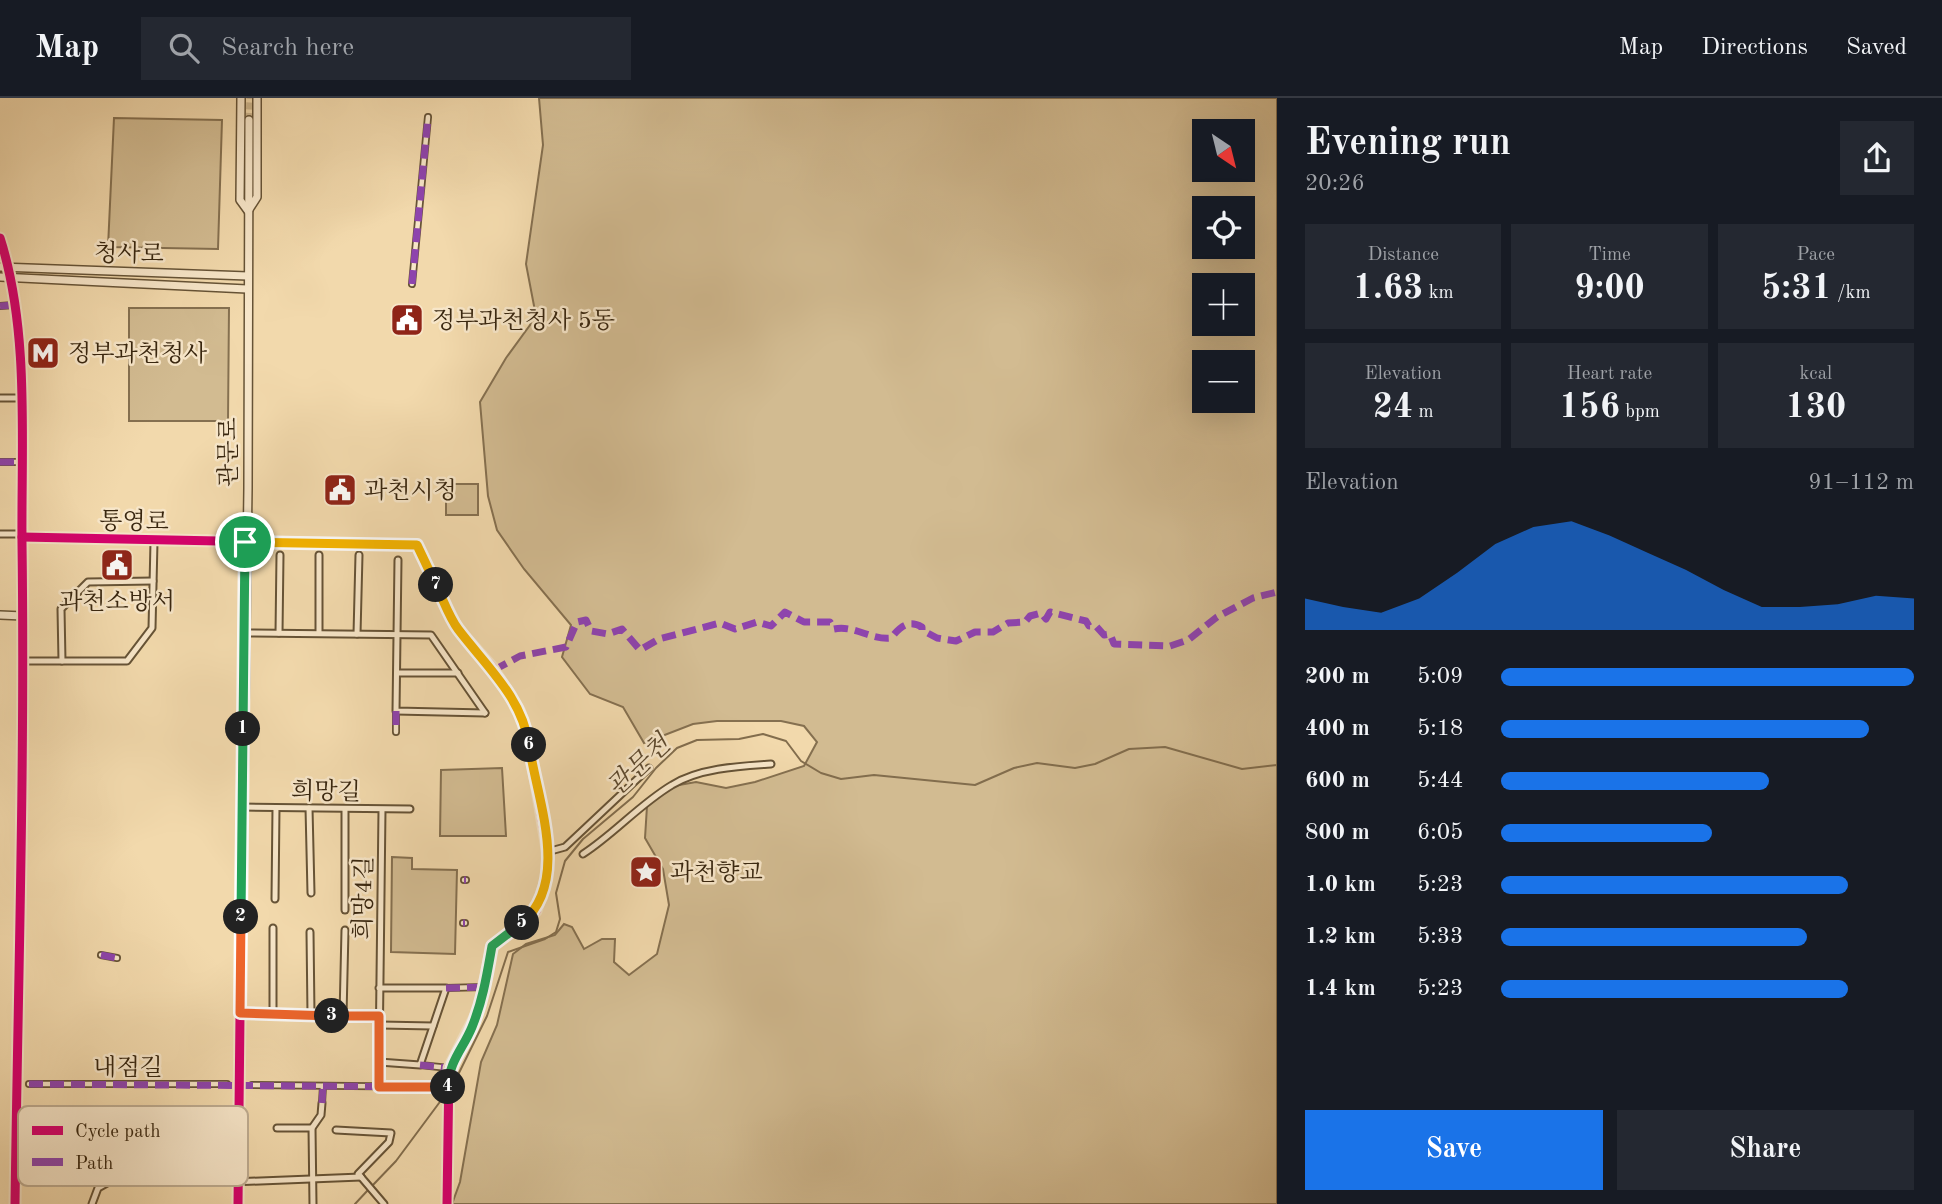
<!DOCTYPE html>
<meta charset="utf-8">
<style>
body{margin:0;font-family:"Old Standard TT","Noto Serif KR",serif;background:#242831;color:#f1f3f6;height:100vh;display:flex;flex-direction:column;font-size:26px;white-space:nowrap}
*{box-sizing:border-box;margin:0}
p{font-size:23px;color:#9ea1a6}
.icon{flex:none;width:38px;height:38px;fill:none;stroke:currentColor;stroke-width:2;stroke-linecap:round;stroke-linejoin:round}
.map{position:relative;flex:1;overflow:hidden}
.drawer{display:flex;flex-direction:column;background:#171b24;width:665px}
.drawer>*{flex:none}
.needle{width:46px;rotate:145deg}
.controls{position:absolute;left:1192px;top:21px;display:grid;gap:14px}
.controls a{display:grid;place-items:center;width:63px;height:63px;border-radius:0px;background:#171b24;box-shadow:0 7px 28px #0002;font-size:35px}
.pin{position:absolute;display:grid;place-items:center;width:60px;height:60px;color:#fff;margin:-30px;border:4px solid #fff;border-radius:50%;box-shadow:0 2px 7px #0007}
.km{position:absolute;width:35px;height:35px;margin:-18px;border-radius:50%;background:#222;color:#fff;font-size:19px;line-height:35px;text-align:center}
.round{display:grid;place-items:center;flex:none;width:74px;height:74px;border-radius:0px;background:#242831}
.headline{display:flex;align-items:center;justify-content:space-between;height:119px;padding:0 28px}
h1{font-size:38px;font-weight:600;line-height:52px}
.metrics{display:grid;grid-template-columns:repeat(3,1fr);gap:10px;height:119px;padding:7px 28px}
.metrics div{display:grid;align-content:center;border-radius:0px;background:#242831;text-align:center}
.metrics b{font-size:35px;font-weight:600}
.metrics small{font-size:19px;font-weight:400}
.metrics p{font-size:19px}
.chart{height:196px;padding:14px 28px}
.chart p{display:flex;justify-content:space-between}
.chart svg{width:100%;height:126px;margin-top:7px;fill:#1a73e8;opacity:.7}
.primary-button{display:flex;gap:14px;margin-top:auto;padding:14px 28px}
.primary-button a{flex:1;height:80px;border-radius:0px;background:#1a73e8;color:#fff;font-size:28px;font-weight:600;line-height:80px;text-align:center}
.primary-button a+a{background:#242831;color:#f1f3f6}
ul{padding:0 28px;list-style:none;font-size:23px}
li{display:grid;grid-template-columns:112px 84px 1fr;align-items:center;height:52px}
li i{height:18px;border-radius:9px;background:#1a73e8}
header{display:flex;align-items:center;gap:42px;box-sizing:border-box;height:98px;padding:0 35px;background:#171b24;border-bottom:2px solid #363941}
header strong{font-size:33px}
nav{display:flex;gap:38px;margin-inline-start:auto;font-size:24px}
.search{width:490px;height:63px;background:#242831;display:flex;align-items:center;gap:18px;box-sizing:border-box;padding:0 24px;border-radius:0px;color:#9ea1a6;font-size:26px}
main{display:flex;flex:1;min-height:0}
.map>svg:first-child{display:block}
</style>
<header>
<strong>Map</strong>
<div class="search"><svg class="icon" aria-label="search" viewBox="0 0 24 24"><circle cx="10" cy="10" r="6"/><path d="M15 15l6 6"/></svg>Search here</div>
<nav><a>Map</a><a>Directions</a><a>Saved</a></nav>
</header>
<main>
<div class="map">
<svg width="1277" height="1106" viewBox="0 0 1277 1106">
<rect width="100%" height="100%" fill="#f2d9ac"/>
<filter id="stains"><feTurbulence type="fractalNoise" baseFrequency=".00286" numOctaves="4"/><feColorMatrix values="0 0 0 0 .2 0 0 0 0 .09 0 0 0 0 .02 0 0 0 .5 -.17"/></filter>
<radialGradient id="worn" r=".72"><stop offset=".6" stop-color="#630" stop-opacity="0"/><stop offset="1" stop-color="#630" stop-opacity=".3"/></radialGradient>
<!-- green -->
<g fill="#d2bb91" stroke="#857050" stroke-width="2" fill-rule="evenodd">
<path d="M539,0H1277V1106H452L460,1084L481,964L497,927L513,856L526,846L555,837L564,826L572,829L584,851L602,841H615L614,864L629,877L657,856L669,807L663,771L645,740L647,708L668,689L696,684L726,690L755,684L804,668L817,644L804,628L781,623H717L693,626L644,645L623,609L590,596L562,559L571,527L524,471L497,432L488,398L480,304L506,260L530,227L535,213L526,166L543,47ZM1204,33H1242V72H1204ZM1204,110H1242V149H1204ZM1204,187H1242V226H1204ZM1204,264H1242V303H1204Z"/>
<path d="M114,20L222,22L218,151L108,149Z"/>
<path d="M129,210H229L228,323H129Z"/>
<rect x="446" y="386" width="32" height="31"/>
<path d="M502,670L506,738H440L441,672Z"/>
<path d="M392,759L412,760V771L457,772L455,856L391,854Z"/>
</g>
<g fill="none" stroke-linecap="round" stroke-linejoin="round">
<!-- stream -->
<g stroke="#826d4d" stroke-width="2">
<path d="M453,987L487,918L508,854L545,841L556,834L560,821L556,795L565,763L583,741L633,699L656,670L677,650L697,642L739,641L763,636L786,643L801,663L821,675L841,681L874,677L975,687L1014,670L1037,665L1075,670L1095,666L1129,651L1165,649L1242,671L1277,667"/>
<path d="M372,1088L396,1063L445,997"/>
<path d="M355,1106L368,1092"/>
</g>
<!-- pedestrian-tunnel -->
<path stroke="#cdb58d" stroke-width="4.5" stroke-dasharray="4.5 2" stroke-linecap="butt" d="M227,986L252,987"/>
<!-- tertiary-tunnel -->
<path stroke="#cdb58d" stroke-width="7" stroke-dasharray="7 3.5" stroke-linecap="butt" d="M249,22L250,0"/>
<defs>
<g id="pedestrian">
<path d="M412,186L428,19"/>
<path d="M0,208L14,207"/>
<path d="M0,364H22"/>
<path d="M396,613V634"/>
<path d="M464,782H466"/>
<path d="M463,825H465"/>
<path d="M101,857L117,860"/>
<path d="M446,890L485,889"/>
<path d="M420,967L449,970"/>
<path d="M29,986H227"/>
<path d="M252,987L448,989"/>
<path d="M379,989V964"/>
<path d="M322,1005L323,988"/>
</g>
<g id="minor">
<path d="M0,300H22"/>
<path d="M0,436H22"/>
<path d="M398,462L396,613L485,615"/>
<path d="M245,535L431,537L485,615"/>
<path d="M279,535L280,457"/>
<path d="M319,535V457"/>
<path d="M357,536L359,457"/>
<path d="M23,563H127L152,530L154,444"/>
<path d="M62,563L61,511L88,484L153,483"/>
<path d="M397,575H458"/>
<path d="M242,709L410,711"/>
<path d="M309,710L311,795"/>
<path d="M547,754L565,749L649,670"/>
<path d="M583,756C614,736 640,706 672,687C699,670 740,668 771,666"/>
<path d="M275,801L276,710"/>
<path d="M345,812V711"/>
<path d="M310,834L311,917"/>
<path d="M379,890H446L420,967L379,964L382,712"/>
<path d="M240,915L379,918"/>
<path d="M273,916V830"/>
<path d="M343,918L345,832"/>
<path d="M380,927L433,928"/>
<path d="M277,1030H312"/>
<path d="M336,1032L391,1035L389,1044L358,1076L361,1079"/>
<path d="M361,1079L384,1106"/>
<path d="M92,1106L98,1090L114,1081L232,1084L361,1079"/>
<path d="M313,1106L312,1030L321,1017L322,1005"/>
</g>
<g id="tertiary">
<path d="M241,0L240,102L248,113L257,99V0"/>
<path d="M0,140C30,233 21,347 22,445C25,665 18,886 15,1106"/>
<path d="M0,169L248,178"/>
<path d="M0,179L247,191"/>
<path d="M22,439L417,447L457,530L492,569L519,612L528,638L548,757L546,782L536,813L492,848L479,911L449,970L447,1106"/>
<path d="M0,517L23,518"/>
<path d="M238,1106L248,390L249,22"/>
</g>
</defs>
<!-- pedestrian casing -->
<use href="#pedestrian" stroke="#665336" stroke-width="8"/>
<!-- minor casing -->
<use href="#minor" stroke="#665336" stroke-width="9"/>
<!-- tertiary casing -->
<use href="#tertiary" stroke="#665336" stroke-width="10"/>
<!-- pedestrian -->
<use href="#pedestrian" stroke="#f7e6c9" stroke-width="4.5"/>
<!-- minor -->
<use href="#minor" stroke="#f7e6c9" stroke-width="5"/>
<!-- tertiary -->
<use href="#tertiary" stroke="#f7e6c9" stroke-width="7"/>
<!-- quiet -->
<g stroke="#8e44ad" stroke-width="7" stroke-dasharray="14 7" stroke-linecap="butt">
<path d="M412,186L428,19"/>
<path d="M0,208L14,207"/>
<path d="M0,364H23"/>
<path d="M494,572L520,558L566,549L577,524L586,522L591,533L608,536L622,531L640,552L659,541L720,525L735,531L757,524L771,528L785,514L804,524H830L834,531C855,527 870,542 891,540C900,529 908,521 922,529V532L937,540L956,543L975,534H993L1008,525L1025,524L1030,518L1041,515L1046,521L1050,514L1086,523L1089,528H1096L1104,537L1110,536L1114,546L1170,548L1188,542L1217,519L1253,500L1277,494"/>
<path d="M396,613V634"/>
<path d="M464,782H466"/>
<path d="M463,825H465"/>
<path d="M101,857L117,860"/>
<path d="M446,890L486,889"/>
<path d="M420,967L449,970"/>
<path d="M29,986L448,989"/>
<path d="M379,989V964"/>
<path d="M322,1005L323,988"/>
</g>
<defs>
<g id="cycleway">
<path d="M0,140C30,233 21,347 22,445C25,665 18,886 15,1106"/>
<path d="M22,439L417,447L457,530L492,569L519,612L528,638L548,757L546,782L536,813L492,848L479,911L449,970L447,1106"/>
<path d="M238,1106L245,444"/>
</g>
</defs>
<!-- cycleway casing -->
<use href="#cycleway" stroke="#f7e6c9" stroke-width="13"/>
<!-- cycleway -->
<use href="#cycleway" stroke="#d6006c" stroke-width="9"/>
</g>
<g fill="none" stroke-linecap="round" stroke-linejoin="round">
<defs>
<path id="split-1" d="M243,631L245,444"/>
<path id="split-2" d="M241,819L243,631"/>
<path id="split-3" d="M241,819L240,915L332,918"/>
<path id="split-4" d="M332,918H379V989H448"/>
<path id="split-5" d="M448,989C449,963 463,951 472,929C483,902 487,876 492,848L522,825"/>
<path id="split-6" d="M522,825C571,783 537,701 529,647"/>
<path id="split-7" d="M436,487C443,501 449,519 458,531C486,568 522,599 529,647"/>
<path id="split-8" d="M245,444L417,447L436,487"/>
</defs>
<!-- split-1 casing -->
<use href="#split-1" stroke="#fff" stroke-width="14"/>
<!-- split-2 casing -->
<use href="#split-2" stroke="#fff" stroke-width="14"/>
<!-- split-3 casing -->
<use href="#split-3" stroke="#fff" stroke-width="14"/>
<!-- split-4 casing -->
<use href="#split-4" stroke="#fff" stroke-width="14"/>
<!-- split-5 casing -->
<use href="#split-5" stroke="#fff" stroke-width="14"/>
<!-- split-6 casing -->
<use href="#split-6" stroke="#fff" stroke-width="14"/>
<!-- split-7 casing -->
<use href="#split-7" stroke="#fff" stroke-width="14"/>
<!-- split-8 casing -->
<use href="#split-8" stroke="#fff" stroke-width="14"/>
<!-- split-1 -->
<use href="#split-1" stroke="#22a559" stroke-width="9"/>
<!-- split-2 -->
<use href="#split-2" stroke="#22a559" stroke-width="9"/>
<!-- split-3 -->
<use href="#split-3" stroke="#f0652b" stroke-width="9"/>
<!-- split-4 -->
<use href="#split-4" stroke="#f0652b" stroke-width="9"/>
<!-- split-5 -->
<use href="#split-5" stroke="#22a559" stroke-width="9"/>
<!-- split-6 -->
<use href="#split-6" stroke="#f5b400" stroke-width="9"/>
<!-- split-7 -->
<use href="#split-7" stroke="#f5b400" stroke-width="9"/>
<!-- split-8 -->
<use href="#split-8" stroke="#f5b400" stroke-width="9"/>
</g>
<!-- icons -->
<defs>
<symbol id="civic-square" viewBox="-11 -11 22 22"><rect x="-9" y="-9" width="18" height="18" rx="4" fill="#8f2418" stroke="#f7e6c9"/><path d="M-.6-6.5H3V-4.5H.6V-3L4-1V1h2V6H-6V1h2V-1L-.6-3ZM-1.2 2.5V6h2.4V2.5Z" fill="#fff"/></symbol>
<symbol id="metro-square" viewBox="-11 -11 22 22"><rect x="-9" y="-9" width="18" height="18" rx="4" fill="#8f2418" stroke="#f7e6c9"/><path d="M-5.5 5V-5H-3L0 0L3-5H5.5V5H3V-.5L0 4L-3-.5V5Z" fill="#fff"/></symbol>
<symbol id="sight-square" viewBox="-11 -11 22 22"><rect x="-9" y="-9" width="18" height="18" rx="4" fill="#8f2418" stroke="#f7e6c9"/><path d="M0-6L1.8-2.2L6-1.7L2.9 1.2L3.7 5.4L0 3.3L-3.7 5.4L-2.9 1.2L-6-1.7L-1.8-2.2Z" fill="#fff"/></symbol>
</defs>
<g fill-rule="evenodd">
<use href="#civic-square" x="388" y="203" width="38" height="38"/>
<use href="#metro-square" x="24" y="236" width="38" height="38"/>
<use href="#civic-square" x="321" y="373" width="38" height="38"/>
<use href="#civic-square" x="98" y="448" width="38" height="38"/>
<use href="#sight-square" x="627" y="755" width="38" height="38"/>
</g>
<g text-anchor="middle" stroke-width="5" stroke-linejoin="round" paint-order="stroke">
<!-- street labels -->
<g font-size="24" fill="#38260f" stroke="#f7e6c9">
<text transform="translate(129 155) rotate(1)" y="8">청사로</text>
<text transform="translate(228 354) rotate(-90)" y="8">관문로</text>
<text transform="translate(134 423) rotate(1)" y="8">통영로</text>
<text transform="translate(326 693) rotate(1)" y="8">희망길</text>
<text transform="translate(363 800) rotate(-89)" y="8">희망4길</text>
<text x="128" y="977">내점길</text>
</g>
<!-- poi labels -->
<g font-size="24" fill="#38260f" stroke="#f7e6c9" text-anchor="start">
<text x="432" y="230">정부과천청사 5동</text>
<text x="68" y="263">정부과천청사</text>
<text x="364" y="400">과천시청</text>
<text x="117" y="511" text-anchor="middle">과천소방서</text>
<text x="670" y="782">과천향교</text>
</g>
<!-- water labels -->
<g font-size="26" font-style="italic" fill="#5d492e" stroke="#f7e6c9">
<text transform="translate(638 667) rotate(-43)" y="9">관문천</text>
</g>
</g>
<!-- legend -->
<rect x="18" y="1008" width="230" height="80" rx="10" fill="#f7e6c9" stroke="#beac91" stroke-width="2"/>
<rect x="32" y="1028" width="31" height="9" fill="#d6006c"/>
<rect x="32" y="1060" width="31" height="8" fill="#8e44ad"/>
<g font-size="19" fill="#38260f">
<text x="75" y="1039">Cycle path</text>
<text x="75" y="1071">Path</text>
</g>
<rect width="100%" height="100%" filter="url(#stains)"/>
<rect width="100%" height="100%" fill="url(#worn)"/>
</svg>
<div class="controls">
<a><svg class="needle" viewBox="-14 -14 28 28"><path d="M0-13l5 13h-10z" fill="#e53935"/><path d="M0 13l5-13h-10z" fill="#9ea1a6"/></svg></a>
<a><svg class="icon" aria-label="locate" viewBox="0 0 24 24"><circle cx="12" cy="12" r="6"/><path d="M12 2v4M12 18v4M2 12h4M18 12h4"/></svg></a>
<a>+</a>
<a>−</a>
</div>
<div class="pin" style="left:245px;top:444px;background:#1e9e55"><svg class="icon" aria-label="arrive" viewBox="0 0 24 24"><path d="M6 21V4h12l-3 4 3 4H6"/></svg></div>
<b class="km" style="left:243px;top:631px">1</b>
<b class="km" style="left:241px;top:819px">2</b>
<b class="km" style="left:332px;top:918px">3</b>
<b class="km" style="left:448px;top:989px">4</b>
<b class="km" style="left:522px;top:825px">5</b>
<b class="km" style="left:529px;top:647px">6</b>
<b class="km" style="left:436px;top:487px">7</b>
</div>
<section class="drawer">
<div class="headline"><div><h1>Evening run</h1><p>20:26</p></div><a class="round"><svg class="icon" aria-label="share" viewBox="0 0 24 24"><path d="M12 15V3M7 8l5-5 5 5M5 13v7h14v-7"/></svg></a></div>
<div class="metrics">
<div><p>Distance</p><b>1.63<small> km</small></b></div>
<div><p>Time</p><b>9:00</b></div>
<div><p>Pace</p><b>5:31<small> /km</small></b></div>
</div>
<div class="metrics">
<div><p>Elevation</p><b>24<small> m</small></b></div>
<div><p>Heart rate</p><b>156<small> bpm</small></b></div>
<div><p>kcal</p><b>130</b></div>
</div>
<div class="chart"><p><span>Elevation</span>91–112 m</p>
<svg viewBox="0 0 160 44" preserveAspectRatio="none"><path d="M0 44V33L10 36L20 38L30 33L40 24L50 14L60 8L70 6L80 11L90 17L100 23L110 30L120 36L130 36L140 35L150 32L160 33V44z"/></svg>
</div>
<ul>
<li><b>200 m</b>5:09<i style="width:100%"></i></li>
<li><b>400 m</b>5:18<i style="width:89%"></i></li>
<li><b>600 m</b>5:44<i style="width:65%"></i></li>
<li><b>800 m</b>6:05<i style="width:51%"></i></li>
<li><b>1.0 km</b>5:23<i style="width:84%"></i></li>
<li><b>1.2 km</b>5:33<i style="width:74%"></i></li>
<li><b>1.4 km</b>5:23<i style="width:84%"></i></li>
</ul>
<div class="primary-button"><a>Save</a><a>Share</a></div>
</section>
</main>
